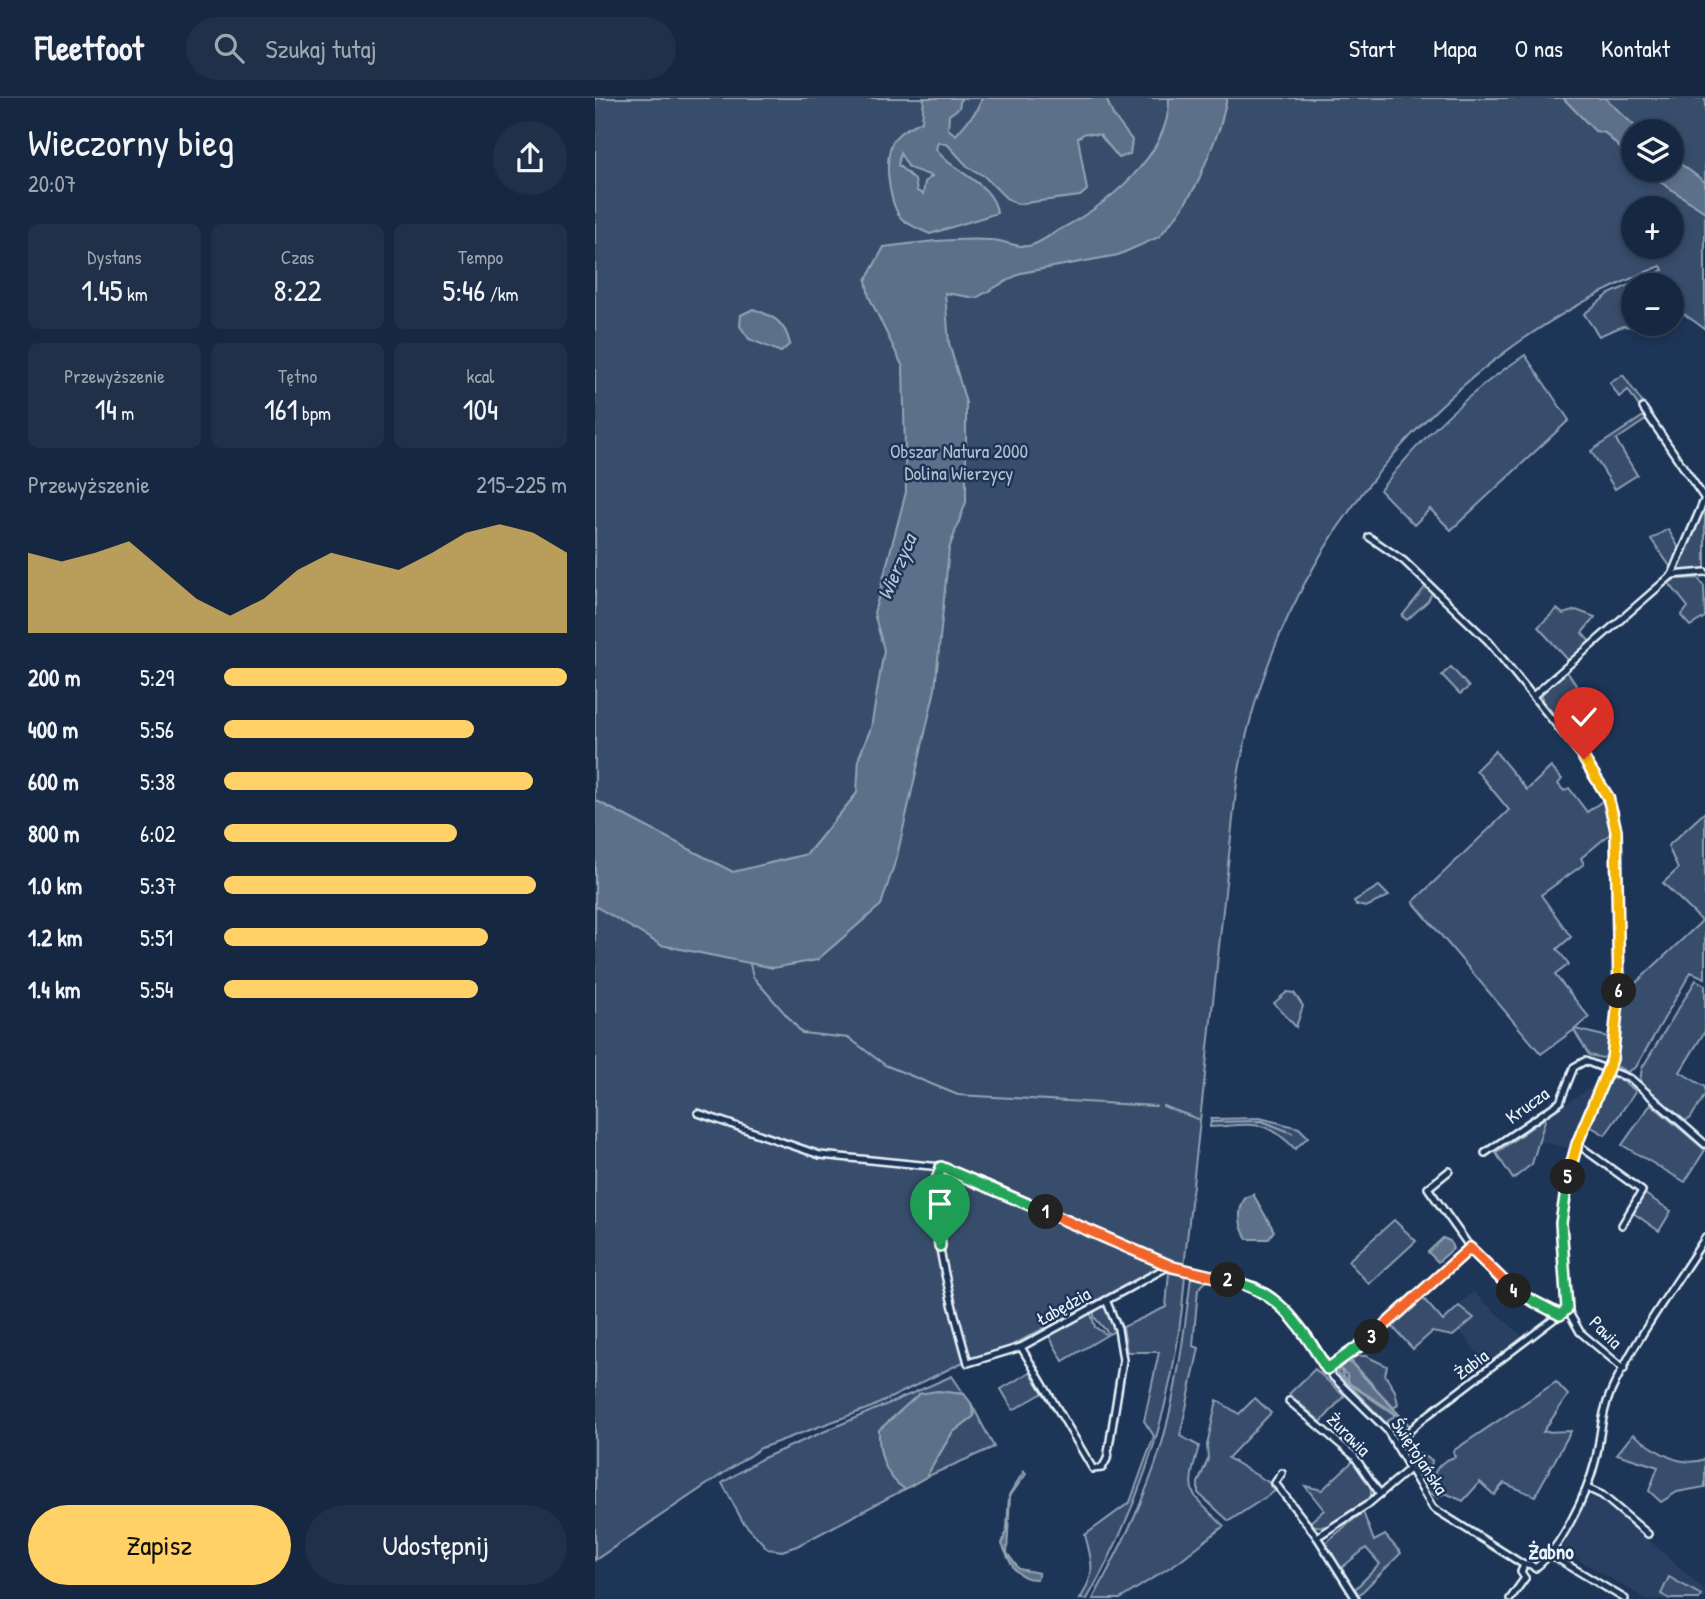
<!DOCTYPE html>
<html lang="pl">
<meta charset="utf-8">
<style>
body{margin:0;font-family:"Patrick Hand",sans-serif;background:#1f3048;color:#f1f3f6;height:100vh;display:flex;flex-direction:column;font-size:26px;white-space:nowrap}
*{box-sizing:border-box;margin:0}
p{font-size:23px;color:#9ea6b1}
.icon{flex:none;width:38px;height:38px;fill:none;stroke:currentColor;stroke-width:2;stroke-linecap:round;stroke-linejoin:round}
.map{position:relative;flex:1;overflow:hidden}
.sheet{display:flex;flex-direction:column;background:#162841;width:595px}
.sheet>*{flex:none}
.tools{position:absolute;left:1026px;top:21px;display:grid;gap:14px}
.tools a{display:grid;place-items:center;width:63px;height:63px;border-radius:50%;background:#162841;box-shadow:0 4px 10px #0003,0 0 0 2px #35445a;font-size:35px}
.pin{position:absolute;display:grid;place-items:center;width:60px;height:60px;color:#fff;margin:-72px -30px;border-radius:50% 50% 50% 0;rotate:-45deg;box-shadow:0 0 7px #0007}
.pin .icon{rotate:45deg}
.km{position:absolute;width:35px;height:35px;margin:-18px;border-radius:50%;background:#222;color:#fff;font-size:19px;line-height:35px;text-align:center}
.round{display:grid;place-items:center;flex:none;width:74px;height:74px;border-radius:37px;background:#1f3048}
.overview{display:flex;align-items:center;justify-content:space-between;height:119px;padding:0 28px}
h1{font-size:38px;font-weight:600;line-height:52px}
.figures{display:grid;grid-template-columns:repeat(3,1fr);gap:10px;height:119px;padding:7px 28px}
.figures div{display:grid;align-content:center;border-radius:10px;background:#1f3048;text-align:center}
.figures b{font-size:30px;font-weight:600}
.figures small{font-size:19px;font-weight:400}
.figures p{font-size:19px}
.chart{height:196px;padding:14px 28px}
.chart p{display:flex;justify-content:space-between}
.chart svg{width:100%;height:126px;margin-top:7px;fill:#ffd166;opacity:.7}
.cta{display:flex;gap:14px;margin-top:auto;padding:14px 28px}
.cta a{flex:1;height:80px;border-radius:42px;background:#ffd166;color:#111;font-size:28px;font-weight:600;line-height:80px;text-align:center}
.cta a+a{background:#1f3048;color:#f1f3f6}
ul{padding:0 28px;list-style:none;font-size:23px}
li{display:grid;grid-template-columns:112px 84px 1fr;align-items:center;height:52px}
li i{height:18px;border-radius:9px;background:#ffd166}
header{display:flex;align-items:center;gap:42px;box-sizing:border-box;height:98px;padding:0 35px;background:#162841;border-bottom:2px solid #35445a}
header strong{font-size:33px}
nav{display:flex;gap:38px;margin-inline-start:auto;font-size:24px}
.search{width:490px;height:63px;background:#1f3048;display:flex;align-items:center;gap:18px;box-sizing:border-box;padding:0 24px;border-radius:38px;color:#9ea6b1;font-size:26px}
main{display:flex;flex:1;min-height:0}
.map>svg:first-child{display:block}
</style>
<header>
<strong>Fleetfoot</strong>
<div class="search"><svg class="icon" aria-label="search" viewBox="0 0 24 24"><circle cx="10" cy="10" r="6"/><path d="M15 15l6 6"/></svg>Szukaj tutaj</div>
<nav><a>Start</a><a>Mapa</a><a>O nas</a><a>Kontakt</a></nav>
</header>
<main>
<section class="sheet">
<div class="overview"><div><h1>Wieczorny bieg</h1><p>20:07</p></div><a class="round"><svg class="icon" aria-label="share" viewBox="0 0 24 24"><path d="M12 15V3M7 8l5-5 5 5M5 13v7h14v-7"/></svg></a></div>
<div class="figures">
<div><p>Dystans</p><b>1.45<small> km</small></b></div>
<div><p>Czas</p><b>8:22</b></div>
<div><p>Tempo</p><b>5:46<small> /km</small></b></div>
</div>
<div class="figures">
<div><p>Przewyższenie</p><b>14<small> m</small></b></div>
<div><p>Tętno</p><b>161<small> bpm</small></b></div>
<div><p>kcal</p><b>104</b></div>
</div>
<div class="chart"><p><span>Przewyższenie</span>215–225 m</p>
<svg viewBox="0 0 160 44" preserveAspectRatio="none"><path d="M0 44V16L10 19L20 16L30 12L40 22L50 32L60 38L70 32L80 22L90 16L100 19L110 22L120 16L130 9L140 6L150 9L160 16V44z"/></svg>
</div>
<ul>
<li><b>200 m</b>5:29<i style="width:100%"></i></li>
<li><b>400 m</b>5:56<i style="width:73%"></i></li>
<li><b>600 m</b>5:38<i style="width:90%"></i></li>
<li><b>800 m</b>6:02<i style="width:68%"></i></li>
<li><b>1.0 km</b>5:37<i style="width:91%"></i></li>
<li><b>1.2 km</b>5:51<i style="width:77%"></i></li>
<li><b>1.4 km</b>5:54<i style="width:74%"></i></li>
</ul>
<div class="cta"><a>Zapisz</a><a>Udostępnij</a></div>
</section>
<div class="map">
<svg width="1110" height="1501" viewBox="0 0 1110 1501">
<rect width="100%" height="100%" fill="#1d3557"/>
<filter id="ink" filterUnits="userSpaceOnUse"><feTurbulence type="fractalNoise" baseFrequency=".0143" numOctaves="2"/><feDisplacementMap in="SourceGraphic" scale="14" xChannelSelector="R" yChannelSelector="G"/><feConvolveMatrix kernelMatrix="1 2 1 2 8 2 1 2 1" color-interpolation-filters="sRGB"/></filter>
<g filter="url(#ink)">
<!-- built -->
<g fill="#2a4162">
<path d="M1005,983L976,1051L944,1043L951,1019Z"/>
<path d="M878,1194L930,1241L893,1269L865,1233L879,1220L864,1208Z"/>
<path d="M999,1393L1110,1492V1501H1051L968,1453L972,1437Z"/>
</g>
<!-- green -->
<g fill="#374d6c" stroke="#909fb2" stroke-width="2" fill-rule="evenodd">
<path d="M0,0H1110V231L1089,216L1076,220V187H1038V226H1058L1047,230L1028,228L1004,238L989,216L1014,196L1068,172L1066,168C848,253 680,452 642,684L589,1169L578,1166L564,1169L416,1248L366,1265L277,1309L166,1350L0,1462ZM1038,33H1076V72H1038ZM1038,110H1076V149H1038Z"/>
<path d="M930,257L974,322L856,432L835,411L819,427L785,392C825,341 875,293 930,257Z"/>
<path d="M1028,277L1049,307L1045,310L1033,292L1024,299L1015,285Z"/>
<path d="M1050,317L1052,321L1021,342L1042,377L1020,391L996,353Z"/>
<path d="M1110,407V472L1082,476Z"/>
<path d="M1073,431L1084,450L1077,471L1056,441Z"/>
<path d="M1103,480L1109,488L1110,519L1095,528L1086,518L1093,509L1074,485L1081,481Z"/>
<path d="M831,488L837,495L833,503L812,522L807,518Z"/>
<path d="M962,511L968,516L981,512L1000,519L987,535L996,545L975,564L943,529Z"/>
<path d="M856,569L874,589L865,596L847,577Z"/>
<path d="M971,572L994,606L968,626L947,603V593Z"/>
<path d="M900,653L932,692L956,669L967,681L963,686L969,693L974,690L992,714L1010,701L1016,713V735L986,760L989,766L946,797L976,839L962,851L974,866L960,877L994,919L980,931L1017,940L1013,958L1007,960L994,957L979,932L946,956L818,804L914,712L881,672Z"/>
<path d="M1110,714V880L1096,874L1041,969L1032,974L1021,968L1029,896L1107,823L1068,785L1083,771L1073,748Z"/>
<path d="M784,788L794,798L771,809L761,807L759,803Z"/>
<path d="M1101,882L1110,887V933L1085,974L1110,989V997L1095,1021L1088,1023L1045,983L1047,970Z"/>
<path d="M692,894L699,895L708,908L701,929L679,905Z"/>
<path d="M1021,978L1041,993L1010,1037L993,1027L1013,983Z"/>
<path d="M1056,1006L1110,1052L1090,1084L1027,1047Z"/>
<path d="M951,1019L937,1066L918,1081L901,1055Z"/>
<path d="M665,1020L704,1030L713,1039L700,1051C670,1019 656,1027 615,1029L616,1021Z"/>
<path d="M1050,1096L1076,1113L1064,1133L1037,1114Z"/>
<path d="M799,1122L821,1143L774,1186L753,1163Z"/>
<path d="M574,1174L590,1177C582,1293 550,1400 492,1501H485C501,1475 498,1466 490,1437L535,1404L559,1338L549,1323L564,1254H532L528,1229L571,1209Z"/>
<path d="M596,1179L613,1182L603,1191L598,1248L604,1250L585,1338L604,1348C590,1397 593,1393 629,1428L583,1464L525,1501H498C524,1452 550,1402 566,1349C582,1293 589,1237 596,1179Z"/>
<path d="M826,1198L848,1223L864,1208L879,1220L858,1238L837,1234L818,1251L795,1226Z"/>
<path d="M509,1207L521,1232L514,1236L499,1219V1211Z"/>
<path d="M495,1213L500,1229L512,1237L468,1263L454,1238Z"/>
<path d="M761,1258H771L792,1268L790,1277L800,1293L803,1306L799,1310L756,1263Z"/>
<path d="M743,1268L753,1285L800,1317L791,1325L743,1275Z"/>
<path d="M720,1271L749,1298L726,1324L694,1296Z"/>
<path d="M435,1274L448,1295L418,1312L406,1291Z"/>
<path d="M357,1278L369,1296L342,1293L285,1332C283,1354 290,1379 310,1391L202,1448L187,1453L173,1451L148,1424L127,1385L166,1361Z"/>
<path d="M961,1284L973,1297L948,1334L976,1333L940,1398L909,1385L899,1397L885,1384L868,1403L850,1395L843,1400L837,1396C834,1378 843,1363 860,1359L858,1353Z"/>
<path d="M660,1300L676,1315L633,1360L673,1384L680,1393L634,1423L603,1395V1385L613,1361L612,1347L622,1302L644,1316Z"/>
<path d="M376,1305L399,1349L331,1379L357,1335L379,1318Z"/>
<path d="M1038,1336C1059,1351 1083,1371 1110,1361V1389L1082,1394L1066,1404L1054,1393L1063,1369L1022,1356Z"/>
<path d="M816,1352L837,1362L836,1371L827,1379L823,1378L811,1356Z"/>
<path d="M759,1362L776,1390V1400C757,1413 735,1438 714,1425L729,1412L710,1388L727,1392Z"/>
<path d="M768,1414L779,1443L790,1437L806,1455L764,1497L760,1491L785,1466L771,1450L745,1471L730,1445Z"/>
<path d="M1074,1479L1106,1497L1104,1501H1075L1066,1496Z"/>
</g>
<!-- water -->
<g fill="#5d7089" stroke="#95a4b5" stroke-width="2" fill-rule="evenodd">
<path d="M329,0H366L364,10L354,17L353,31L361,37L383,11L387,0H511L518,17L537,42L535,56L524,60L505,37L490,35L483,40L492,92L485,98L422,106L411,100L389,78L373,69L353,47L343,44L341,51C357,75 399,84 402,115L335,136C326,132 313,127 306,120C293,105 286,50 303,37C309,31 319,27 327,23ZM305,55L314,70L337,78L330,84L328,96L322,93L320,82L303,67Z"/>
<path d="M574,0H632L625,29L602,86L584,115L564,139L523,157L426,175L381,200L350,195L354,245L371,305V404L354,451L340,591L302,758L286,807L222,862L178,870L66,847L0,808V702L138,774L212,756L262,695L264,659L276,630L289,552L279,515L311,394L308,269L274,199L271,182L289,149C325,144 360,140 396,142C408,142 422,150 433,148C442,147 454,138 462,133C509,109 575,59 574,0Z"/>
<path d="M968,0H1010L1045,33H1038V63L1010,35L1000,33Z"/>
<path d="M1076,59L1110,84V114L1048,72H1076Z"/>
<path d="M158,211C179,218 190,224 195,246L186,254L154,241L145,228L146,217Z"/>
<path d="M658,1096L679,1133L673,1141H652C644,1128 642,1113 650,1100Z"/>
<path d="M848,1140L855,1143L858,1151L843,1164L833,1154Z"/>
<path d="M753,1264L756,1265L814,1327L796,1312L754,1285L752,1277L743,1269Z"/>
<path d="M342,1293L369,1296L376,1305L379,1318L357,1335L331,1379L310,1391C290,1379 283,1354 284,1332L324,1296Z"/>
<path d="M429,1373L431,1376L415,1398L412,1455L424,1471L444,1475L442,1481C420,1482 415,1464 407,1446L412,1430L414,1397Z"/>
</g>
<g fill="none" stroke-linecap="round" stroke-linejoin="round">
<!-- stream -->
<g stroke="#95a4b5" stroke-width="2">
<path d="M155,866L158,879L207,935L254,940L290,967L363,997L561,1008"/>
<path d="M568,1008L603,1021"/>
<path d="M616,1024L667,1023L697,1035"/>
</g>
<defs>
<g id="street">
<path d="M1048,310L1110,401"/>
<path d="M774,439L809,463L893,543L989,661L1019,714L1024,880L1020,947L1010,981L982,1046L966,1125L972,1211L985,1234L1029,1271"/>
<path d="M1077,477L1110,474"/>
<path d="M938,598L1077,477L1110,400"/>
<path d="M103,1015L225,1057L346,1069L394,1087L578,1169L660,1188L676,1198L714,1239L738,1279L792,1332L838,1410L929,1467"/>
<path d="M982,1046L1047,1093L1027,1127"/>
<path d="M890,1055L965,1004L979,969L990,963L1036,981L1110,1046"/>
<path d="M346,1069C329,1119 359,1213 373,1265L426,1249L574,1168"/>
<path d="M854,1073L833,1090L879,1155L912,1189L965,1217"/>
<path d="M426,1249L498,1371L507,1370L512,1361L528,1262L523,1231L511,1202"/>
<path d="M732,1271L768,1247L875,1150"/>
<path d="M694,1303L759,1358L785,1396"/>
<path d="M800,1347L825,1323L972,1211"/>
<path d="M687,1375L680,1385L722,1439L761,1501"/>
<path d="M992,1390L1007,1397L1053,1436"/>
<path d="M722,1439L772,1407L813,1372"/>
<path d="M956,1457L1030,1501"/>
<path d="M940,1470C965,1453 993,1393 1000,1364C1006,1341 1005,1319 1015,1296C1039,1242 1078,1191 1110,1140"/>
<path d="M930,1480L926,1474L929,1467L935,1466L940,1470"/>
<path d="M915,1501L930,1480"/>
</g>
</defs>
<!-- street casing -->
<use href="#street" stroke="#e8f1f8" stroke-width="10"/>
<!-- street -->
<use href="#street" stroke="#1d3557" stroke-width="5"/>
</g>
</g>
<g fill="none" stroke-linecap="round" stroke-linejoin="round" filter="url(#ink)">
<defs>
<path id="split-1" d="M345,1148L341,1085L346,1069L451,1114"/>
<path id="split-2" d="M451,1114L578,1169L633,1182"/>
<path id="split-3" d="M633,1182C686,1193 705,1228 732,1271L777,1239"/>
<path id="split-4" d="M777,1239L875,1150L919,1193"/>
<path id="split-5" d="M919,1193L965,1217L972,1211L966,1125L973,1079"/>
<path id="split-6" d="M973,1079L982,1046L1017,961L1024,893"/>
<path id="split-7" d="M1013,699L1021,732L1024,893"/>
<path id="split-8" d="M989,661L1013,699"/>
</defs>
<!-- split-1 casing -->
<use href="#split-1" stroke="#fff" stroke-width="14"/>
<!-- split-2 casing -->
<use href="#split-2" stroke="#fff" stroke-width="14"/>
<!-- split-3 casing -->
<use href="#split-3" stroke="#fff" stroke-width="14"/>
<!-- split-4 casing -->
<use href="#split-4" stroke="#fff" stroke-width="14"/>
<!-- split-5 casing -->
<use href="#split-5" stroke="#fff" stroke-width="14"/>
<!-- split-6 casing -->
<use href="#split-6" stroke="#fff" stroke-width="14"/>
<!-- split-7 casing -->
<use href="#split-7" stroke="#fff" stroke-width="14"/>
<!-- split-8 casing -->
<use href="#split-8" stroke="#fff" stroke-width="14"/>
<!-- split-1 -->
<use href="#split-1" stroke="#22a559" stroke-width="9"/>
<!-- split-2 -->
<use href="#split-2" stroke="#f0652b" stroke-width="9"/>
<!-- split-3 -->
<use href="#split-3" stroke="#22a559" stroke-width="9"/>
<!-- split-4 -->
<use href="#split-4" stroke="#f0652b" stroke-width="9"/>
<!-- split-5 -->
<use href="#split-5" stroke="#22a559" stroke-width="9"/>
<!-- split-6 -->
<use href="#split-6" stroke="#f5b400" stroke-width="9"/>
<!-- split-7 -->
<use href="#split-7" stroke="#f5b400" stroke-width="9"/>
<!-- split-8 -->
<use href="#split-8" stroke="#f5b400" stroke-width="9"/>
</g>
<g text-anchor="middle" stroke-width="5" stroke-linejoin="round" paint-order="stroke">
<!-- park labels -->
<g font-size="19" fill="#b3c0ce" stroke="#1d3557">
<text x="364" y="360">Obszar Natura 2000<tspan x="364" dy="22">Dolina Wierzycy</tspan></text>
</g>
<!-- street labels -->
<g font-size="19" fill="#e8f1f8" stroke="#1d3557">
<text transform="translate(932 1007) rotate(-36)" y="7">Krucza</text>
<text transform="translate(468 1208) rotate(-29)" y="7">Łabędzia</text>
<text transform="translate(1011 1234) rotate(45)" y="7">Pawia</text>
<text transform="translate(876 1266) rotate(-37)" y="7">Żabia</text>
<text transform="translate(754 1336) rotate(45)" y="7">Żurawia</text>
<text transform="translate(825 1358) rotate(57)" y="7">Świętojańska</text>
</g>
<!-- water labels -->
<g font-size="21" font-style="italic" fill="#b7c4d1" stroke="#1d3557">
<text transform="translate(302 469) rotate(-67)" y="7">Wierzyca</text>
</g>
<!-- neighbourhood labels -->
<g font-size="21" font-weight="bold" fill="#e8f1f8" stroke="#1d3557">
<text x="956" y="1461">Żabno</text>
</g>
</g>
</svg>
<div class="tools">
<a><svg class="icon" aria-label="layers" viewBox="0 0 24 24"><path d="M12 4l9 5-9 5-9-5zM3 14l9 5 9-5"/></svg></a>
<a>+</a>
<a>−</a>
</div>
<div class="pin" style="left:345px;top:1148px;background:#1e9e55"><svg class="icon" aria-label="arrive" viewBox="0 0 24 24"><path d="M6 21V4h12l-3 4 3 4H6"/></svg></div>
<div class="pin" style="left:989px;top:661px;background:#d93025"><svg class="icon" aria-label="check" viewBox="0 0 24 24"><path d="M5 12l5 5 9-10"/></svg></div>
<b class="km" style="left:451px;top:1114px">1</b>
<b class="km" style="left:633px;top:1182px">2</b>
<b class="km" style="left:777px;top:1239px">3</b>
<b class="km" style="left:919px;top:1193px">4</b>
<b class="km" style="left:973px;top:1079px">5</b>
<b class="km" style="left:1024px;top:893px">6</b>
</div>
</main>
